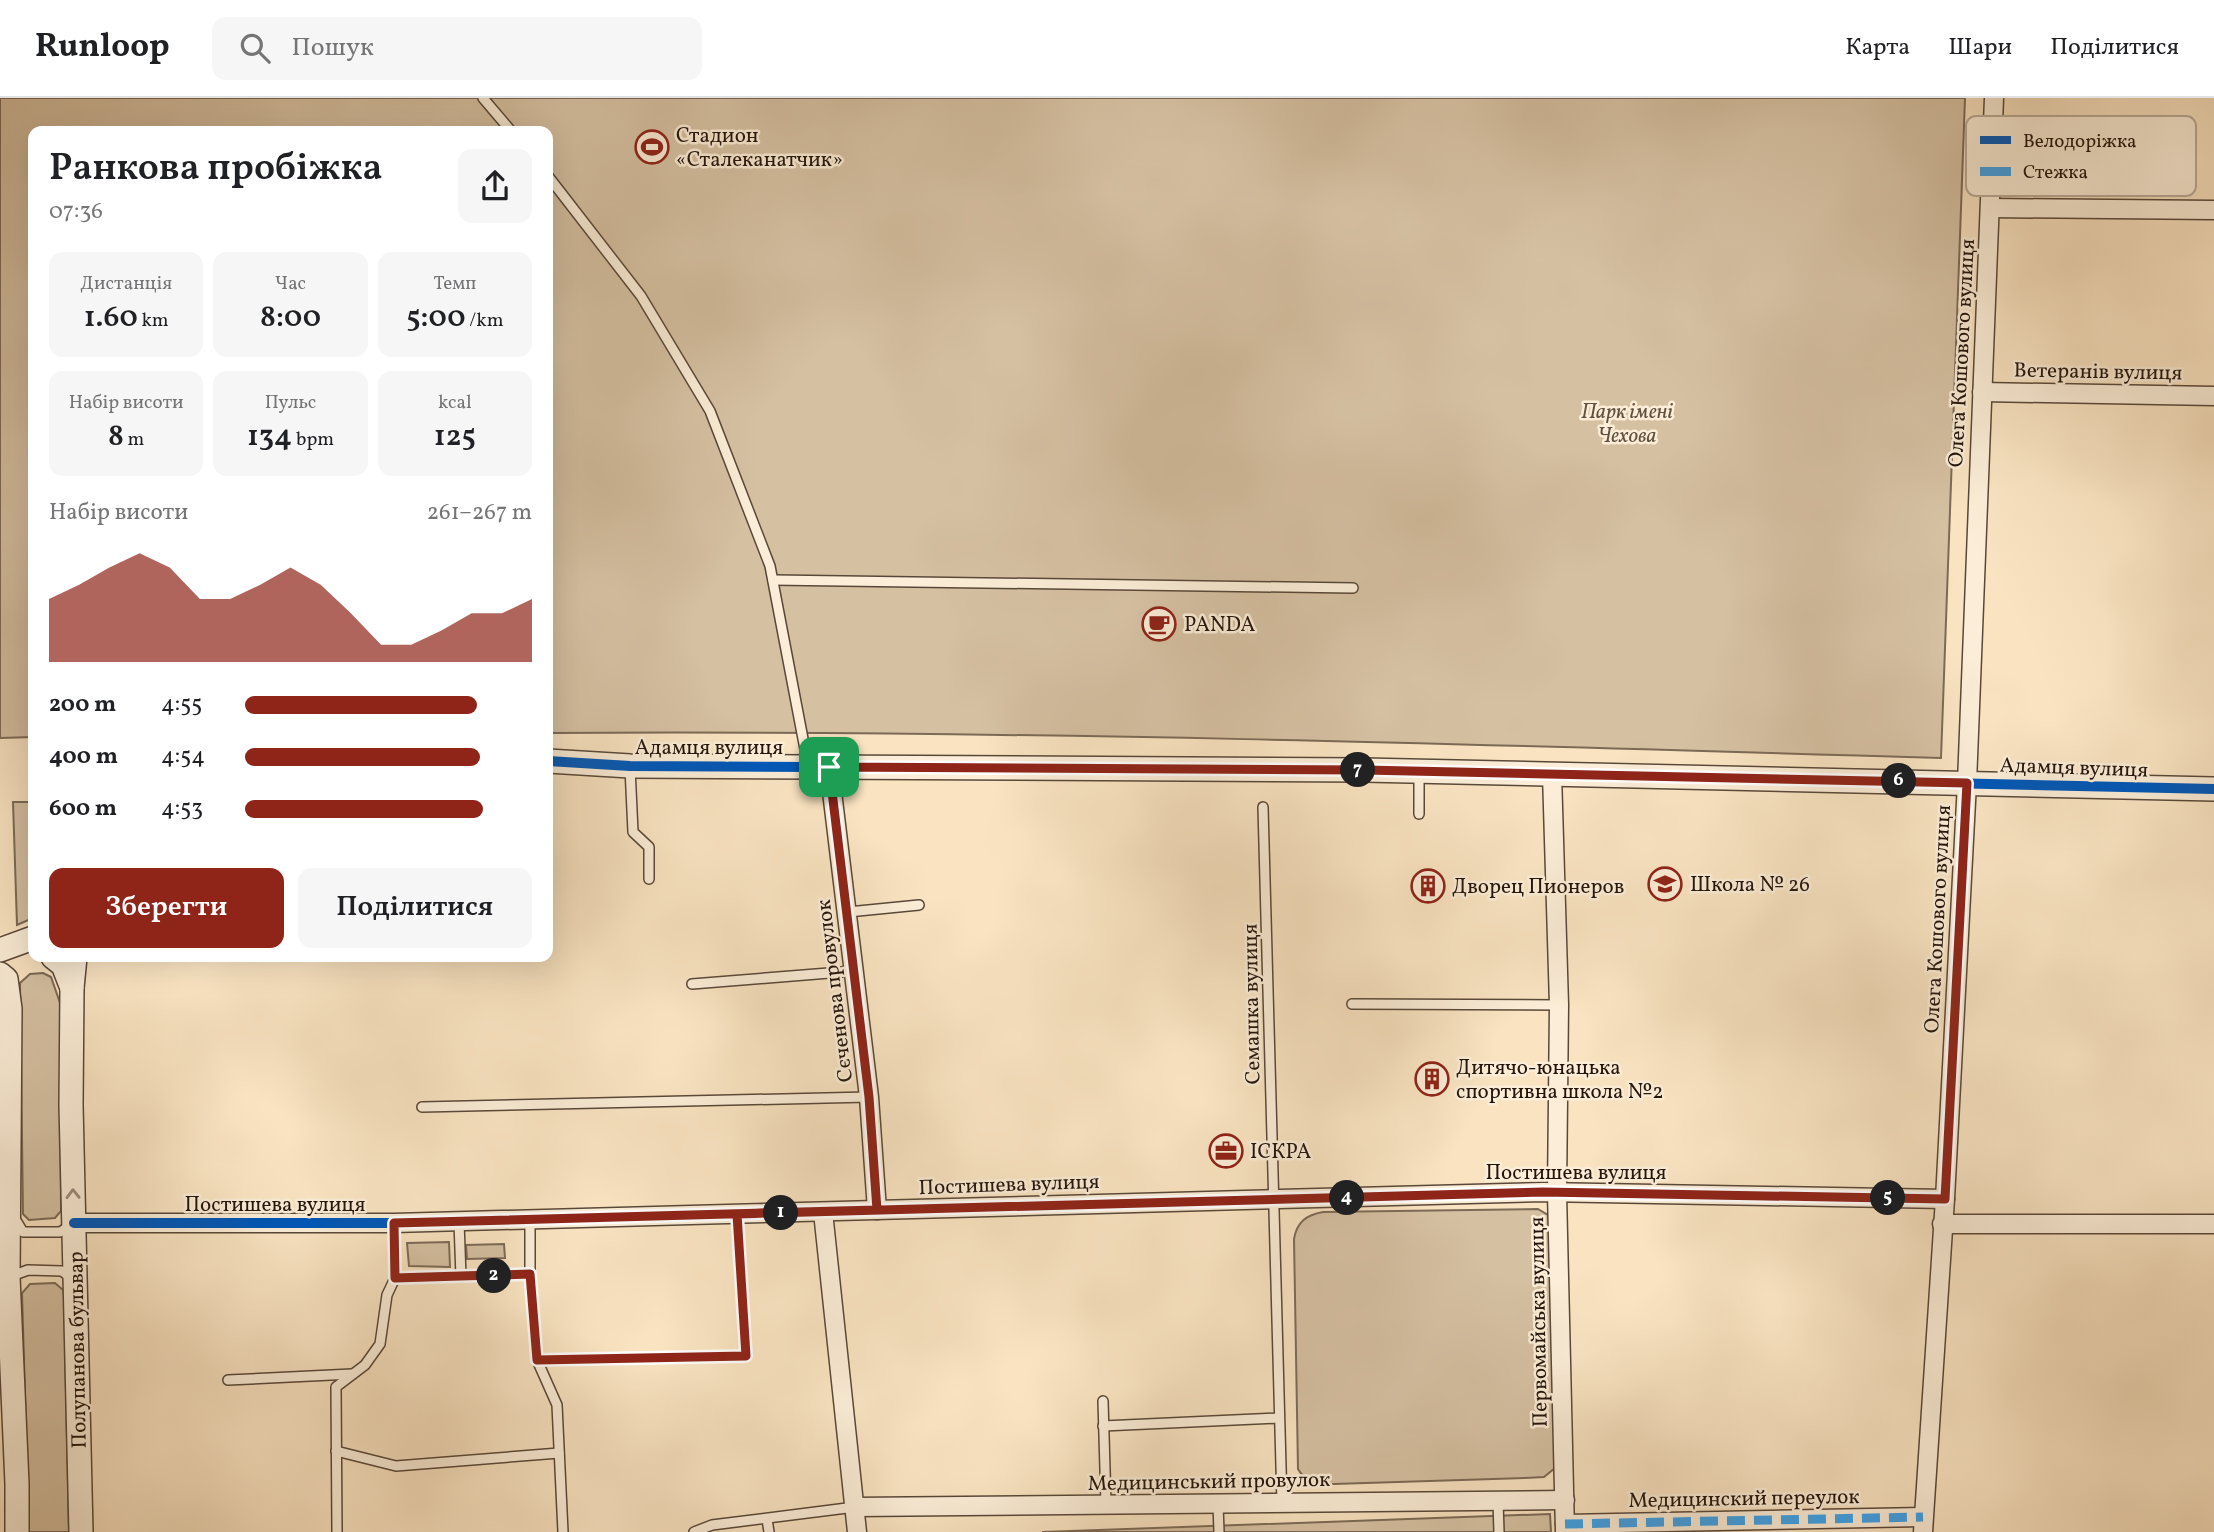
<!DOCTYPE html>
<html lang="uk">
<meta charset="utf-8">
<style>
body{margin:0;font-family:Vollkorn,serif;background:#f6f6f6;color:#202124;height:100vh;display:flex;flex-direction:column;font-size:26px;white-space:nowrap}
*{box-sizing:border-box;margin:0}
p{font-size:23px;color:#757577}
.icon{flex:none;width:38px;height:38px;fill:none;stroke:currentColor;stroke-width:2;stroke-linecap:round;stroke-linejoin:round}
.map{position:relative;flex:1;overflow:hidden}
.side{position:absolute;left:28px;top:28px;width:525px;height:836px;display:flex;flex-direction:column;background:#fff;border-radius:14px;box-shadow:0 7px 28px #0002}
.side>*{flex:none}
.pin{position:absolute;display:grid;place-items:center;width:60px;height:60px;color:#fff;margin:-30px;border-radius:14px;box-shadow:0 4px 10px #0006}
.km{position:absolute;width:35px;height:35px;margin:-18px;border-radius:50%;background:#222;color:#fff;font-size:19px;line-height:35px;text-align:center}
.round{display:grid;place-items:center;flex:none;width:74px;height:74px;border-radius:14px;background:#f6f6f6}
.head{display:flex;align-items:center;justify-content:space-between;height:119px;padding:0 21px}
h1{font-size:38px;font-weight:600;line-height:52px}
.stats{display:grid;grid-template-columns:repeat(3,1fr);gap:10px;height:119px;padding:7px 21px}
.stats div{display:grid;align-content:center;border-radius:14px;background:#f6f6f6;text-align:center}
.stats b{font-size:30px;font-weight:600}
.stats small{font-size:19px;font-weight:400}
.stats p{font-size:19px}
.chart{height:196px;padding:14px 21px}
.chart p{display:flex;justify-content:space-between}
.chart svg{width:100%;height:126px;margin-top:7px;fill:#8f2418;opacity:.7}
.action{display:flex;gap:14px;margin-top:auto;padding:14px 21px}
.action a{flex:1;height:80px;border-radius:14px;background:#8f2418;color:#fff;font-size:28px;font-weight:600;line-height:80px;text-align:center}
.action a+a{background:#f6f6f6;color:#202124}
ul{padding:0 21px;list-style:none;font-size:23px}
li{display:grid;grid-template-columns:112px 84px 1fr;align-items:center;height:52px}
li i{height:18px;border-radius:9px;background:#8f2418}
header{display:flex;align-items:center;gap:42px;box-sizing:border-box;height:98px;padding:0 35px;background:#fff;border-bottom:2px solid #e0e0e0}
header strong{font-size:33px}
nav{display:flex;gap:38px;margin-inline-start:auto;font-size:24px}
.search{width:490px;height:63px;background:#f6f6f6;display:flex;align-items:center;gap:18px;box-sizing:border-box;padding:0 24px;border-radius:14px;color:#757577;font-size:26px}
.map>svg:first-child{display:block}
</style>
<header>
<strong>Runloop</strong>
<div class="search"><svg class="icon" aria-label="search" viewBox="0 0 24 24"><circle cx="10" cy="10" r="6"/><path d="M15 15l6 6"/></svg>Пошук</div>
<nav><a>Карта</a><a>Шари</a><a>Поділитися</a></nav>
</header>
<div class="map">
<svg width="2214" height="1434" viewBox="0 0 2214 1434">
<rect width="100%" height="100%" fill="#f9e3c1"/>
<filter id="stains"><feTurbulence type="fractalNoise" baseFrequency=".00286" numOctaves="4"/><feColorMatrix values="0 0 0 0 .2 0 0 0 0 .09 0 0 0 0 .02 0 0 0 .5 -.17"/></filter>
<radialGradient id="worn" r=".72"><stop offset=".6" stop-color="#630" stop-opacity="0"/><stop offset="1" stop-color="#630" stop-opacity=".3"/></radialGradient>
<!-- green -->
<g fill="#d5c0a2" stroke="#7c6a57" stroke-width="2">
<path d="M0,0H1965L1941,660C1477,646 1012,632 548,635V33H33V639L0,640Z"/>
<path d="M13,704H33V820L17,827Z"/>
<path d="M43,875L51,879L60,905L61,1113L55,1120L29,1122L23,1116L20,885L30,876Z"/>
<path d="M1538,1111L1548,1117L1550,1122L1555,1370L1544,1379L1525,1380L1334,1386C1320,1385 1306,1386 1298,1371L1294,1141C1297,1124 1306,1117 1323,1114Z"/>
<path d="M449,1144L450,1169L409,1168L407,1145Z"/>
<path d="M504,1146L505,1160L467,1161L466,1147Z"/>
<path d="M55,1185L63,1192L64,1198L69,1434H29L22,1195L30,1186Z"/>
<path d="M1550,1416L1551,1434H1042Z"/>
</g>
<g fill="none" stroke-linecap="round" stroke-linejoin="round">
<defs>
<g id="service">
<path d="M483,0L511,33"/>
<path d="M548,78L641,198L710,313L770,468L808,667"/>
<path d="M773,482L1353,490"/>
<path d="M630,670L633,734L649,749V781"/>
<path d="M1419,676V716"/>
<path d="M1263,709L1282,1405"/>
<path d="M848,814L919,807"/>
<path d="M692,886L854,873"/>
<path d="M1352,906L1559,907"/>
<path d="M422,1009L869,999"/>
<path d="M14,1119L23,1134H60L70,1128"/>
<path d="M459,1124L461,1179"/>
<path d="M394,1125L395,1180L530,1176V1122"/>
<path d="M530,1176L537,1262L557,1307L563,1434"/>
<path d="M9,1179L28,1172L62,1173L71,1180"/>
<path d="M537,1262L746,1258L737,1116"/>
<path d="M228,1282L352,1276"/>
<path d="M1103,1303L1106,1406"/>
<path d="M1103,1328L1279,1320"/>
<path d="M336,1353L396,1368L559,1355"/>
<path d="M1498,1403L1499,1434"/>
<path d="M1218,1406L1219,1434"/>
<path d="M767,1421L769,1434"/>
<path d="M337,1434L336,1289L365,1267L380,1246L387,1197L395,1180"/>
<path d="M694,1434L712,1427L855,1409"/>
</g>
<g id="minor">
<path d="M1991,110L2214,112"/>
<path d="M1982,294L2214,298"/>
<path d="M829,669L869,999L877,1112"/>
<path d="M1552,676L1559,907L1557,1095L1565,1434"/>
<path d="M823,1114L857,1434"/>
<path d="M74,1125H394L1543,1094L1945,1101"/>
<path d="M1942,1126H2214"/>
<path d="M855,1409L1565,1402"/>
<path d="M1565,1426L1923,1419"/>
<path d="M1923,1434L1945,1101L1967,685L1994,0"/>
</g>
<g id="tertiary">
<path d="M548,663L630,668L1364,672L2214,691"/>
<path d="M0,852L33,840"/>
<path d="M53,859L63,867L72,890"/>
<path d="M75,859L72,890L71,1007L81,1434"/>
<path d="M0,876L6,881L10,911L8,1179L17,1386V1434"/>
</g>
</defs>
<!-- service casing -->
<use href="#service" stroke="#594839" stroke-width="12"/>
<!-- minor casing -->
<use href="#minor" stroke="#594839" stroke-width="21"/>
<!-- tertiary casing -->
<use href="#tertiary" stroke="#594839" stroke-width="26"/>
<!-- service -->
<use href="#service" stroke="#fbedd7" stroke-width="9"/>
<!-- minor -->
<use href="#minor" stroke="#fbedd7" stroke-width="18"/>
<!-- tertiary -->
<use href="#tertiary" stroke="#fbedd7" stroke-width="23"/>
<!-- quiet -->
<path stroke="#3ea2e9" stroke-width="9" stroke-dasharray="18 9" stroke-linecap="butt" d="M1565,1426L1923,1419"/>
<defs>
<g id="cycleway">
<path d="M548,663L630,668L1364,672L2214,691"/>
<path d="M74,1125H394L1543,1094L1945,1101"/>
</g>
</defs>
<!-- cycleway casing -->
<use href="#cycleway" stroke="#fbedd7" stroke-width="15"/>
<!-- cycleway -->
<use href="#cycleway" stroke="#0057b8" stroke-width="10"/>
</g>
<!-- one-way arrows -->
<defs><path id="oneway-chevron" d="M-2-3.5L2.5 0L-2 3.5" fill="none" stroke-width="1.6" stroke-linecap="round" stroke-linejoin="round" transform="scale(1.75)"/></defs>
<use stroke="#9a8c7c" href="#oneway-chevron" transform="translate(73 1096) rotate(-91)"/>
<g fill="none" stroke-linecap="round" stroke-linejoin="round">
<defs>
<path id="route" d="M829,669L869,999L877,1112L394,1125L395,1180L530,1176L537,1262L746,1258L737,1116L1543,1094L1945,1101L1967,685L1364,672L829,669"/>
</defs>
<!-- route casing -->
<use href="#route" stroke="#fff" stroke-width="14"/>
<!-- route -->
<use href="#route" stroke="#8f2418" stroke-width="9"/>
</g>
<!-- icons -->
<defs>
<symbol id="stadium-ring" viewBox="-11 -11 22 22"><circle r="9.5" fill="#fbedd7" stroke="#8f2418" stroke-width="1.5"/><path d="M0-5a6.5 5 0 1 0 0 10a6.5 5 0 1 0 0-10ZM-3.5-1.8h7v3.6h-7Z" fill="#8f2418"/></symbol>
<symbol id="cafe-ring" viewBox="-11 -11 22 22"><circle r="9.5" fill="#fbedd7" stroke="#8f2418" stroke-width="1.5"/><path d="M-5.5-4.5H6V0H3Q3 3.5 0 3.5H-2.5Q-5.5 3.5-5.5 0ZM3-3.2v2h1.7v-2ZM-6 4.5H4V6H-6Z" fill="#8f2418"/></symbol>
<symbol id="school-ring" viewBox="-11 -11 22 22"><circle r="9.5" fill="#fbedd7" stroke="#8f2418" stroke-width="1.5"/><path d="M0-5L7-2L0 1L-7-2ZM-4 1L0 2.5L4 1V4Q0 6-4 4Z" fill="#8f2418"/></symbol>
<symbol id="building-ring" viewBox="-11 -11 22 22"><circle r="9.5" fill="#fbedd7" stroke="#8f2418" stroke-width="1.5"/><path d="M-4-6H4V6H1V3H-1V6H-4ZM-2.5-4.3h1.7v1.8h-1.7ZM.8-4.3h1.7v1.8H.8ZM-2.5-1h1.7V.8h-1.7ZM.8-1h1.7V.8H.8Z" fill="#8f2418"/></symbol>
<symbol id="office-ring" viewBox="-11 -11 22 22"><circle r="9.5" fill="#fbedd7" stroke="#8f2418" stroke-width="1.5"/><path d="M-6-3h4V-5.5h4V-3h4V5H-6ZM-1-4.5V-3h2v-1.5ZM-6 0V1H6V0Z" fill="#8f2418"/></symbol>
</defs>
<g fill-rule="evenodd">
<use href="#stadium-ring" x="633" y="30" width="38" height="38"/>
<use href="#cafe-ring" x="1140" y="507" width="38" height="38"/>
<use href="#school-ring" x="1646" y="767" width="38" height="38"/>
<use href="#building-ring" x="1409" y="769" width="38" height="38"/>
<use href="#building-ring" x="1413" y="962" width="38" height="38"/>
<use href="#office-ring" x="1207" y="1034" width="38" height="38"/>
</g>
<g text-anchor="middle" stroke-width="5" stroke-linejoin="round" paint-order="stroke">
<!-- poi labels -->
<g font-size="21" fill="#24150c" stroke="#fbedd7" text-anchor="start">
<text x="676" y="44">Стадион<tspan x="676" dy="24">«Сталеканатчик»</tspan></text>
<text x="1184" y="533">PANDA</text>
<text x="1690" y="793">Школа № 26</text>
<text x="1452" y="795">Дворец Пионеров</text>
<text x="1456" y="976">Дитячо-юнацька<tspan x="1456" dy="24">спортивна школа №2</tspan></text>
<text x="1250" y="1060">ІСКРА</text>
</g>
<!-- street labels -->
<g font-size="21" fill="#24150c" stroke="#fbedd7">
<text transform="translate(1961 255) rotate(-87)" y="7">Олега Кошового вулиця</text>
<text transform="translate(2098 273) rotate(1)" y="7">Ветеранів вулиця</text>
<text x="709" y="656">Адамця вулиця</text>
<text transform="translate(2074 669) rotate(2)" y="7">Адамця вулиця</text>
<text transform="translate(1937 821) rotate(-87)" y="7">Олега Кошового вулиця</text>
<text transform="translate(834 893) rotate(-97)" y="7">Сєченова провулок</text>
<text transform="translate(1251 906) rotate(-91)" y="7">Семашка вулиця</text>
<text x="1576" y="1081">Постишева вулиця</text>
<text transform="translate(1009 1086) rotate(-2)" y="7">Постишева вулиця</text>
<text x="275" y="1113">Постишева вулиця</text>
<text transform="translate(1538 1224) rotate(-91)" y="7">Первомайська вулиця</text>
<text transform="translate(77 1252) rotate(-91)" y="7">Полупанова бульвар</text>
<text transform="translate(1209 1383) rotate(-1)" y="7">Медицинський провулок</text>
<text transform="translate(1744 1400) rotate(-1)" y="7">Медицинский переулок</text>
</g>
<!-- park labels -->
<g font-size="21" font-style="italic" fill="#625140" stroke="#fbedd7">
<text x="1627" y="320">Парк імені<tspan x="1627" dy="24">Чехова</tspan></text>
</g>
</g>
<!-- legend -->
<rect x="1966" y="18" width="230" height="80" rx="10" fill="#fbedd7" stroke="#baac9a" stroke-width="2"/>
<rect x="1980" y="38" width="31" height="8" fill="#0057b8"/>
<rect x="1980" y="69" width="31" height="9" fill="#3ea2e9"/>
<g font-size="19" fill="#24150c">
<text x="2023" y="49">Велодоріжка</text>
<text x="2023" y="80">Стежка</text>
</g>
<rect width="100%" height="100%" filter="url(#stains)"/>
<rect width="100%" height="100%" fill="url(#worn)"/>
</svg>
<div class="pin" style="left:829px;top:669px;background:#1e9e55"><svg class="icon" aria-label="arrive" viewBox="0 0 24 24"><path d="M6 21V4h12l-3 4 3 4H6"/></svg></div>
<b class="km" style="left:781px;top:1115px">1</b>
<b class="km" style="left:494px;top:1178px">2</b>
<b class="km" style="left:1347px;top:1100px">4</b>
<b class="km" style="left:1888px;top:1100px">5</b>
<b class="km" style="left:1899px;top:683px">6</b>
<b class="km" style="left:1358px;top:672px">7</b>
<section class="side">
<div class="head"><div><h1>Ранкова пробіжка</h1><p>07:36</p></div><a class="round"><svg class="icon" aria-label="share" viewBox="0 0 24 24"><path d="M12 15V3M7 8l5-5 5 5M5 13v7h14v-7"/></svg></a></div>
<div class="stats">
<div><p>Дистанція</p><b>1.60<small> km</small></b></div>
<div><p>Час</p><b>8:00</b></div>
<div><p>Темп</p><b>5:00<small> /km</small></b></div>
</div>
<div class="stats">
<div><p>Набір висоти</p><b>8<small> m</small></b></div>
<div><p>Пульс</p><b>134<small> bpm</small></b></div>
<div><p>kcal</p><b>125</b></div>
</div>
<div class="chart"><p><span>Набір висоти</span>261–267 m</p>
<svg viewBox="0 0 160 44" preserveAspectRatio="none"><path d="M0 44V22L10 17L20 11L30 6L40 11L50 22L60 22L70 17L80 11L90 17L100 27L110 38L120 38L130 33L140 27L150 27L160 22V44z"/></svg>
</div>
<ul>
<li><b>200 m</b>4:55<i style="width:81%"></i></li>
<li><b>400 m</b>4:54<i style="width:82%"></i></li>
<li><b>600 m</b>4:53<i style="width:83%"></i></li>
</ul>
<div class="action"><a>Зберегти</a><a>Поділитися</a></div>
</section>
</div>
